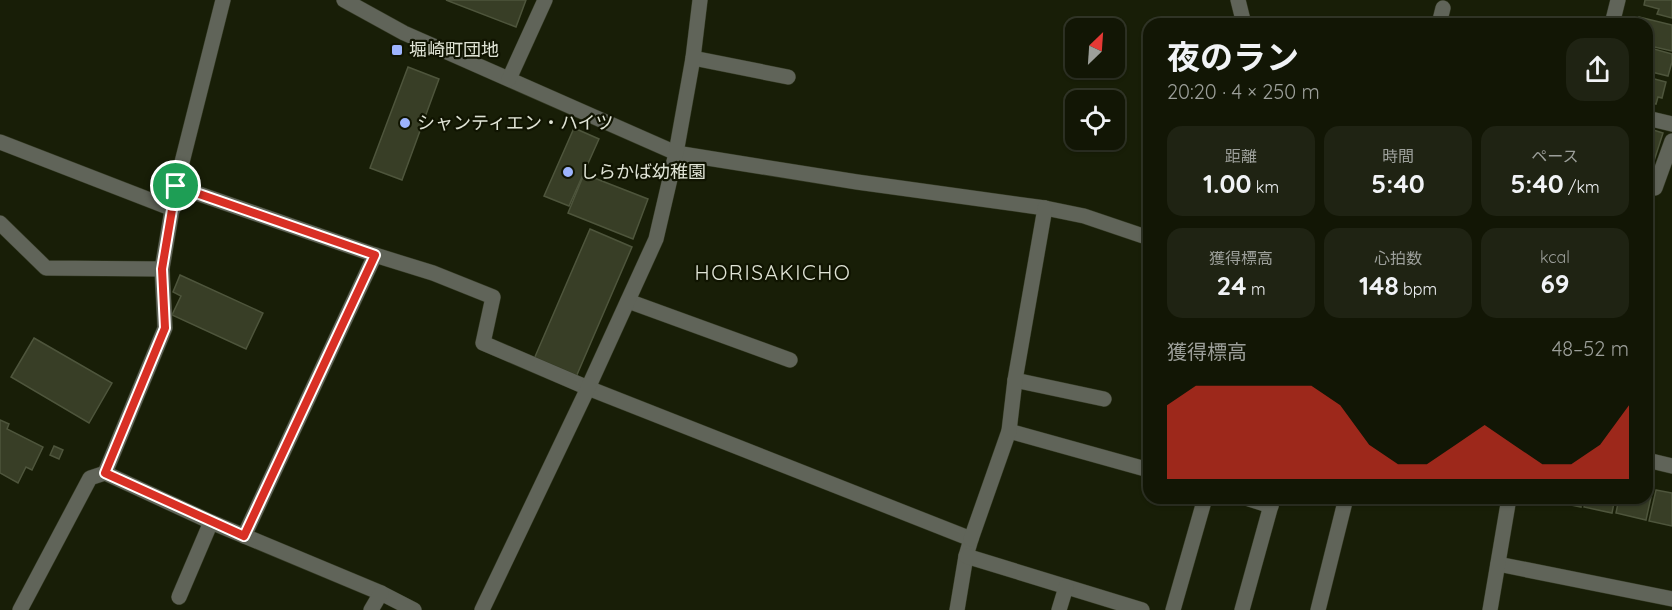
<!DOCTYPE html>
<html lang="ja">
<meta charset="utf-8">
<style>
body{margin:0;font-family:Quicksand,"Noto Sans JP",sans-serif;background:#1f2313;color:#f1f3f6;height:100vh;display:flex;flex-direction:column;font-size:22px;white-space:nowrap}
*{box-sizing:border-box;margin:0}
p{font-size:20px;color:#9c9f9a}
.icon{flex:none;width:33px;height:33px;fill:none;stroke:currentColor;stroke-width:2;stroke-linecap:round;stroke-linejoin:round}
.map{position:relative;flex:1;overflow:hidden}
.panel{position:absolute;left:1143px;top:18px;width:510px;height:486px;display:flex;flex-direction:column;background:#121605;border-radius:18px;box-shadow:0 2px 4px #0004,0 0 0 2px #313527}
.panel>*{flex:none}
.needle{width:39px;rotate:25deg}
.controls{position:absolute;left:1065px;top:18px;display:grid;gap:12px}
.controls a{display:grid;place-items:center;width:60px;height:60px;border-radius:12px;background:#121605;box-shadow:0 2px 4px #0004,0 0 0 2px #313527;font-size:30px}
.pin{position:absolute;display:grid;place-items:center;width:51px;height:51px;color:#fff;margin:-26px;border:3px solid #fff;border-radius:50%;box-shadow:0 2px 6px #0007}
.round{display:grid;place-items:center;flex:none;width:63px;height:63px;border-radius:18px;background:#1f2313}
.summary{display:flex;align-items:center;justify-content:space-between;height:102px;padding:0 24px}
h1{font-size:33px;font-weight:700;line-height:45px}
.figures{display:grid;grid-template-columns:repeat(3,1fr);gap:9px;height:102px;padding:6px 24px}
.figures div{display:grid;align-content:center;border-radius:15px;background:#1f2313;text-align:center}
.figures b{font-size:26px;font-weight:700}
.figures small{font-size:16px;font-weight:400}
.figures p{font-size:16px}
.chart{height:168px;padding:12px 24px}
.chart p{display:flex;justify-content:space-between}
.chart svg{width:100%;height:108px;margin-top:6px;fill:#d93025;opacity:.7}
.map>svg:first-child{display:block}
</style>
<div class="map">
<svg width="1672" height="610" viewBox="0 0 1672 610">
<rect width="100%" height="100%" fill="#181e07"/>
<!-- building -->
<g fill="#383e26" stroke="#4e553c" stroke-width="1.5">
<path d="M446,0H526L516,27Z"/>
<path d="M1645,0H1672V18L1657,14L1659,9L1644,5Z"/>
<path d="M1639,17L1672,25V51L1650,46L1652,40L1647,39V24H1637Z"/>
<path d="M1647,47L1672,54V62L1668,76L1647,71Z"/>
<path d="M408,67L439,79L402,180L370,168Z"/>
<path d="M1647,77L1666,82L1662,98L1658,97L1656,104L1647,102Z"/>
<path d="M574,128L599,139L569,206L544,196Z"/>
<path d="M1647,128L1663,133L1654,161L1647,158Z"/>
<path d="M584,174L648,199L633,239L568,213Z"/>
<path d="M590,229L632,247L576,377L534,359Z"/>
<path d="M180,275L263,313L246,349L172,315L181,296L173,292Z"/>
<path d="M34,338L112,383L89,423L11,377Z"/>
<path d="M0,420L9,424L7,429L43,447L32,470L26,467L18,483L0,473Z"/>
<path d="M54,446L63,450L59,459L50,455Z"/>
<path d="M1647,486L1653,488L1646,520L1616,513L1619,498L1630,501L1631,498H1647Z"/>
<path d="M1656,490L1672,493V526L1649,521Z"/>
<path d="M1551,498H1582L1581,507L1551,501Z"/>
<path d="M1586,498H1615L1612,513L1584,507Z"/>
</g>
<g fill="none" stroke-linecap="round" stroke-linejoin="round">
<defs>
<g id="minor">
<path d="M344,0L404,33L676,153L857,182L1045,208L1084,216L1149,238"/>
<path d="M1238,0L1244,24"/>
<path d="M1439,24L1443,8"/>
<path d="M1612,24L1618,0"/>
<path d="M693,58L788,77"/>
<path d="M509,79L545,0"/>
<path d="M1647,118L1672,124"/>
<path d="M0,142L173,209"/>
<path d="M176,186L375,255L433,273L493,297L483,343L588,388L971,539L966,556L957,610"/>
<path d="M1647,186L1655,188L1672,141"/>
<path d="M0,223L46,268L162,269"/>
<path d="M628,301L790,360"/>
<path d="M1015,380L1104,399"/>
<path d="M1009,431L1149,470"/>
<path d="M1647,460L1672,466"/>
<path d="M105,473L165,328L162,269L176,186L223,0"/>
<path d="M1246,498L1271,506"/>
<path d="M244,536L375,255"/>
<path d="M971,539L1009,431L1015,380L1045,208"/>
<path d="M966,556L1142,610"/>
<path d="M1498,564L1672,599"/>
<path d="M179,597L211,522"/>
<path d="M20,610L90,478L105,473L211,522L381,593L414,610"/>
<path d="M371,610L381,593"/>
<path d="M482,610L588,388L656,239L676,153L693,58L700,0"/>
<path d="M1059,610L1066,587"/>
<path d="M1173,610L1205,498"/>
<path d="M1242,610L1273,498"/>
<path d="M1318,610L1346,498"/>
<path d="M1490,610L1509,498"/>
</g>
</defs>
<!-- minor casing -->
<use href="#minor" stroke="#343a24" stroke-width="16"/>
<!-- minor -->
<use href="#minor" stroke="#606459" stroke-width="15"/>
</g>
<g fill="none" stroke-linecap="round" stroke-linejoin="round">
<defs>
<path id="route" d="M176,186L375,255L244,536L105,473L165,328L162,269Z"/>
</defs>
<!-- route casing -->
<use href="#route" stroke="#fff" stroke-width="12"/>
<!-- route -->
<use href="#route" stroke="#d93025" stroke-width="8"/>
</g>
<!-- markers -->
<g fill="#9db4fd" stroke="#101401" stroke-width="2">
<rect x="391" y="44" width="12" height="12" rx="3"/>
<circle cx="405" cy="123" r="6"/>
<circle cx="568" cy="172" r="6"/>
</g>
<g text-anchor="middle" stroke-width="4.5" stroke-linejoin="round" paint-order="stroke">
<!-- poi labels -->
<g font-size="18" fill="#e0e4d6" stroke="#101401" text-anchor="start">
<text x="409" y="56">堀崎町団地</text>
<text x="417" y="129">シャンティエン・ハイツ</text>
<text x="580" y="178">しらかば幼稚園</text>
</g>
<!-- quarter labels -->
<g font-size="21" letter-spacing="1.5" fill="#e0e4d6" stroke="#101401">
<text x="773" y="280">HORISAKICHO</text>
</g>
</g>
</svg>
<div class="controls">
<a><svg class="needle" viewBox="-14 -14 28 28"><path d="M0-13l5 13h-10z" fill="#e53935"/><path d="M0 13l5-13h-10z" fill="#9c9f9a"/></svg></a>
<a><svg class="icon" aria-label="locate" viewBox="0 0 24 24"><circle cx="12" cy="12" r="6"/><path d="M12 2v4M12 18v4M2 12h4M18 12h4"/></svg></a>
</div>
<div class="pin" style="left:176px;top:186px;background:#1e9e55"><svg class="icon" aria-label="arrive" viewBox="0 0 24 24"><path d="M6 21V4h12l-3 4 3 4H6"/></svg></div>
<section class="panel">
<div class="summary"><div><h1>夜のラン</h1><p>20:20 · 4 × 250 m</p></div><a class="round"><svg class="icon" aria-label="share" viewBox="0 0 24 24"><path d="M12 15V3M7 8l5-5 5 5M5 13v7h14v-7"/></svg></a></div>
<div class="figures">
<div><p>距離</p><b>1.00<small> km</small></b></div>
<div><p>時間</p><b>5:40</b></div>
<div><p>ペース</p><b>5:40<small> /km</small></b></div>
</div>
<div class="figures">
<div><p>獲得標高</p><b>24<small> m</small></b></div>
<div><p>心拍数</p><b>148<small> bpm</small></b></div>
<div><p>kcal</p><b>69</b></div>
</div>
<div class="chart"><p><span>獲得標高</span>48–52 m</p>
<svg viewBox="0 0 160 44" preserveAspectRatio="none"><path d="M0 44V14L10 6L20 6L30 6L40 6L50 6L60 14L70 30L80 38L90 38L100 30L110 22L120 30L130 38L140 38L150 30L160 14V44z"/></svg>
</div>
</section>
</div>
